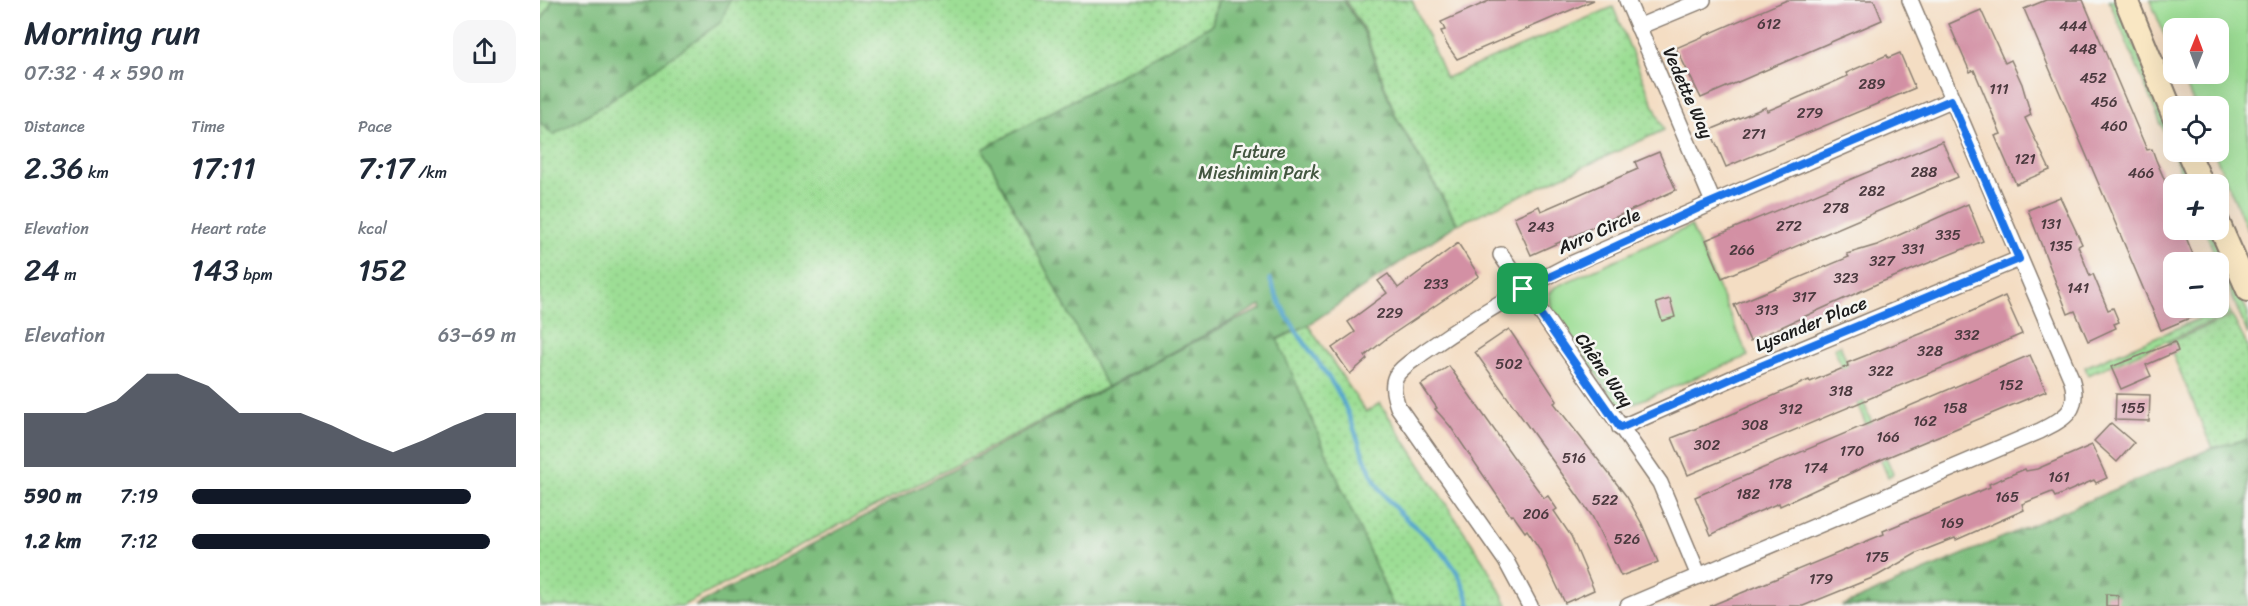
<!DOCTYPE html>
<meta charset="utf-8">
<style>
body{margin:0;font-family:Sriracha,sans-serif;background:#f6f6f7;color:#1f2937;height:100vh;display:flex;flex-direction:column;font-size:22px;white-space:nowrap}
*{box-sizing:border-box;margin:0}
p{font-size:20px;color:#747a83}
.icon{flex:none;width:33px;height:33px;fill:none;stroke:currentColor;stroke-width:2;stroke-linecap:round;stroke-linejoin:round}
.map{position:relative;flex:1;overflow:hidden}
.panel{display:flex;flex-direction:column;background:#fff;width:540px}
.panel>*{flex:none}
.needle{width:39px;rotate:1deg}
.controls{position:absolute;left:1623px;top:18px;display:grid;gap:12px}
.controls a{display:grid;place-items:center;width:66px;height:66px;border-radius:12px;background:#fff;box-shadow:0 6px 24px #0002;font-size:30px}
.pin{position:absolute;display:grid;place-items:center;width:51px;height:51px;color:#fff;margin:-26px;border-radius:12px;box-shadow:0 3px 9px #0006}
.round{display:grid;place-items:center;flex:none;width:63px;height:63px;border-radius:18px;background:#f6f6f7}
.summary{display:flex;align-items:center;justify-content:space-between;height:102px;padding:0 24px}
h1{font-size:33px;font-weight:600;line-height:45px}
.metrics{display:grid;grid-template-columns:repeat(3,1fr);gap:9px;height:102px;padding:6px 24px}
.metrics div{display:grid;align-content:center}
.metrics b{font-size:30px;font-weight:600}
.metrics small{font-size:16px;font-weight:400}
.metrics p{font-size:16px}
.chart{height:168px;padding:12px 24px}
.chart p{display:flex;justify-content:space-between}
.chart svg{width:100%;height:108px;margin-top:6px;fill:#111827;opacity:.7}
ul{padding:0 24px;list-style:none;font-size:20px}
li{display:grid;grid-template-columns:96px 72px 1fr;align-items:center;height:45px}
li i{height:15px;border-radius:8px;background:#111827}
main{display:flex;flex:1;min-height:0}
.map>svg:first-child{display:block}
</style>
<main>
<section class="panel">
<div class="summary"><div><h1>Morning run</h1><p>07:32 · 4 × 590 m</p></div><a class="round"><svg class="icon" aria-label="share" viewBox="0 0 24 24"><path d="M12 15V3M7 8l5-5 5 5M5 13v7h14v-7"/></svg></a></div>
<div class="metrics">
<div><p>Distance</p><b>2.36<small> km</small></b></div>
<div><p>Time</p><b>17:11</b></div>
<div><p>Pace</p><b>7:17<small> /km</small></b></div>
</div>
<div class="metrics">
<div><p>Elevation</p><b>24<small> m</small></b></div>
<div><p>Heart rate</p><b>143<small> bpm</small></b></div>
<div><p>kcal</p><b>152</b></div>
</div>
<div class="chart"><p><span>Elevation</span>63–69 m</p>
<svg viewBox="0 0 160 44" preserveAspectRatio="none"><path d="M0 44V22L10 22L20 22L30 17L40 6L50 6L60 11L70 22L80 22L90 22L100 27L110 33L120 38L130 33L140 27L150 22L160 22V44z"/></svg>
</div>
<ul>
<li><b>590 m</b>7:19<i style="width:86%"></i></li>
<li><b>1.2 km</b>7:12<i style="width:92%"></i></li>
</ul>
</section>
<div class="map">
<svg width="1708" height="606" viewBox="0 0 1708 606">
<defs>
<pattern id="grass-dots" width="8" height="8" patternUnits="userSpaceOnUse" patternTransform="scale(1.5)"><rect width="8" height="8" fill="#9dde95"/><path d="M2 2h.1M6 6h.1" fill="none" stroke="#87be80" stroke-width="1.8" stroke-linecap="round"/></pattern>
<pattern id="forest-firs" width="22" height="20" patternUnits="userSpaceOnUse" patternTransform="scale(1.5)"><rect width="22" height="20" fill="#7ebd7e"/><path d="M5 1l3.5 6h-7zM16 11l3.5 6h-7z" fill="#696"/></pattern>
</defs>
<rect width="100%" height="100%" fill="#f6f6f2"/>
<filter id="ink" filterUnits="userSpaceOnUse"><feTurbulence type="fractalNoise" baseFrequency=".0167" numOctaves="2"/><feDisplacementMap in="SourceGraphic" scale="12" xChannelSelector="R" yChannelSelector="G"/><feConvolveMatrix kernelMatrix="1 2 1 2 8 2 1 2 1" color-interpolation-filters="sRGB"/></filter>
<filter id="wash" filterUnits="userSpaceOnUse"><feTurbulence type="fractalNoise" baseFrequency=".008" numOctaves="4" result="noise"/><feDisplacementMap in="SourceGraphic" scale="24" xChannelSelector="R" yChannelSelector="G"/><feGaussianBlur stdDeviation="1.35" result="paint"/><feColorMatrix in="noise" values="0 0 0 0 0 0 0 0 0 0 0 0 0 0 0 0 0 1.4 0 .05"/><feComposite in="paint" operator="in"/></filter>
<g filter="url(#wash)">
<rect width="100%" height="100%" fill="#f4ddc3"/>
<!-- grass -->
<g fill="url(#grass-dots)" stroke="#5c7d58" stroke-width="1.5">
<path d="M0,0H677L672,25L443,149L567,387L142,606H0Z"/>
<path d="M805,0H872L906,78L1073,7L1124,130L918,224L856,116L824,29Z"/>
<path d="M1569,0H1576L1633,142L1634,152H1637L1651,184H1646Z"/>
<path d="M1665,230H1669L1708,313V335Z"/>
<path d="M1687,307L1691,314L1548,375L1545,367Z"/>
<path d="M1692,316L1708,347V439L1672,448L1628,343Z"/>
<path d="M768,325L826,412L840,403L946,565L968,606H853L737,340Z"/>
<path d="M1300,345L1353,474L1348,477L1294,348Z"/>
</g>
<!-- forest -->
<g fill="url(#forest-firs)" stroke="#4d6c4d" stroke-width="1.5">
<path d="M13,0H190L181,22L62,106L13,135L0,122V23Z"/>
<path d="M678,0H803L823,30L855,116L917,224L768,325L737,339L853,606H155L688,324L722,309L721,305L567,387L443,149L672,25Z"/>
<path d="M1708,439V606H1302L1672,448Z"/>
</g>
<!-- park -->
<g fill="#9dde95" stroke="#5c7d58" stroke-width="1.5">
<path d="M1610,0H1708V231L1674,152H1678V106H1655L1641,74H1678V28H1634L1633,55Z"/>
<path d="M1151,226L1208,356L1085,407L1076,403L1011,307L1009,294L1015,287Z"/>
</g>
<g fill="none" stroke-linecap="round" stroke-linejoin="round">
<!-- stream -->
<path stroke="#52a5cd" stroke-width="4.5" d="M730,279C744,323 777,355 800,396C815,424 821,457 837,484C866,533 916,542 930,606"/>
</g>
<g id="blocks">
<!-- building -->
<g fill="#d390a4">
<path d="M951,0H1054L917,59L907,45L901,31L905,30L901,22Z"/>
<path d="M1247,0H1334L1342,20L1161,98L1136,48Z"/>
<path d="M1506,0H1543L1607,150L1612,149L1616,160L1634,202V230H1643L1656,262H1634V308H1674L1621,330L1484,9Z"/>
<path d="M1441,10L1465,63L1471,60L1482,84L1491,115L1485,118L1510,170L1476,184L1455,136L1461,134L1434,70L1430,72L1409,24Z"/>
<path d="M1360,53L1375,88L1186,167L1170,130L1226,107L1227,111L1239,106L1308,76L1306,73L1347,55L1348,58Z"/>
<path d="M1402,141L1418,177L1182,278L1166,240Z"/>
<path d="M1119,152L1136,190L991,255L974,217L999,206L1001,211L1098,169L1095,162Z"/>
<path d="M1520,197L1542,244L1538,246L1550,276L1553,274L1568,310L1573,308L1579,322L1574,324L1576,328L1548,341L1535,311L1528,314L1488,210Z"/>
<path d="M1428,204L1443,241L1339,283L1210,341L1194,305L1309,257L1307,254L1337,245Z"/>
<path d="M918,243L939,276L847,338L825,356L827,359L810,374L792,348L815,332L808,322L847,293L838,281L848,274L858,288Z"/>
<path d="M1465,296L1482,334L1148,475L1132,438L1183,418L1269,380L1270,382L1308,366L1307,363L1393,329Z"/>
<path d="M1130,299L1135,317L1122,321L1116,303Z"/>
<path d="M969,329L1017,401L1014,403L1087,497L1102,524L1118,562L1081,576L1052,516L935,352Z"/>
<path d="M1635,342L1638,351L1606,365L1611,376L1581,389L1571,367Z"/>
<path d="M1490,355L1506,391L1326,466L1251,501L1240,506L1239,503L1206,517L1171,535L1155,497Z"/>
<path d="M909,366L972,455L1004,498L1008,496L1017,509L1014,511L1031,536L1054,590L1025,603L999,548L987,530L985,532L973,515L971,516L910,426L895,409L897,408L881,385Z"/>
<path d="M1576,394L1610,395L1609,421L1575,420Z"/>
<path d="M1571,423L1594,443L1577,462L1554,441Z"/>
<path d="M1552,445L1567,478L1556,483L1554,480L1515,497L1512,492L1482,504L1484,510L1416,540L1415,538L1377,553L1337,576L1263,606H1170L1344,534L1343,531L1450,487L1449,484L1485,469L1486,471L1497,469Z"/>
<path d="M1566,594L1578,595V606H1566Z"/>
</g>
</g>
</g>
<g filter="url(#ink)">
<use href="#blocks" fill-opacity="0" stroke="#887c70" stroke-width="1.5"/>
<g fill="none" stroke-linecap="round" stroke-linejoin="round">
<defs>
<g id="street">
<path d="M1087,0L1173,202"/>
<path d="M1098,27L1163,0"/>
<path d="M961,255L1120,483L1159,576"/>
<path d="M1080,428L1204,373L1479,259"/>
<path d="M990,606L966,561L858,407C855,398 851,386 856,376C862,366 875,359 884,352C931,319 980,290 1031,264L1411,100"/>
<path d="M1088,606L1500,431C1526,418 1541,410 1531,378L1370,0"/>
</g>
<g id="secondary">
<path d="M1586,0L1634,117"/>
<path d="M1648,152L1662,184"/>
<path d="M1678,222L1708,290"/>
</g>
</defs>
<!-- street casing -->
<use href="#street" stroke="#887c70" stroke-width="18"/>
<!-- secondary casing -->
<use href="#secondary" stroke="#887c70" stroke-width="26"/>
<!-- street -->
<use href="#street" stroke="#fff" stroke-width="15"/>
<!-- secondary -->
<use href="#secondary" stroke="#f9e7c3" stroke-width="22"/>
</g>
</g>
<g fill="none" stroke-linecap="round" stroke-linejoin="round" filter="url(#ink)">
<defs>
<path id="route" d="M1411,100L1479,259L1204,373L1080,428L983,289L1163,206Z"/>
</defs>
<!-- route casing -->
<use href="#route" stroke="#fff" stroke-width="12"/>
<!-- route -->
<use href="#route" stroke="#1a73e8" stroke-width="8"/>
</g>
<g text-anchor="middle" stroke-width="5" stroke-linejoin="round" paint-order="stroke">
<!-- number labels -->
<g font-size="15" fill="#4a393e">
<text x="1229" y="29">612</text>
<text x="1533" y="31">444</text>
<text x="1543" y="54">448</text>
<text x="1553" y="83">452</text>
<text x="1332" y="89">289</text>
<text x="1459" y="94">111</text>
<text x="1564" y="107">456</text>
<text x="1270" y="118">279</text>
<text x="1574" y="131">460</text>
<text x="1214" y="139">271</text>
<text x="1485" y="164">121</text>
<text x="1384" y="177">288</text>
<text x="1601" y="178">466</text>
<text x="1332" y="196">282</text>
<text x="1296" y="213">278</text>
<text x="1511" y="229">131</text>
<text x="1249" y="231">272</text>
<text x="1001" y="232">243</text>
<text x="1408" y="240">335</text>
<text x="1521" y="251">135</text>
<text x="1373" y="254">331</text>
<text x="1202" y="255">266</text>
<text x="1342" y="266">327</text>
<text x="1306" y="283">323</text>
<text x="896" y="289">233</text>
<text x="1538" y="293">141</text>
<text x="1264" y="302">317</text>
<text x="1227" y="315">313</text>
<text x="850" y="318">229</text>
<text x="1427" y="340">332</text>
<text x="1390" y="356">328</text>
<text x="969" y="369">502</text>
<text x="1341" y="376">322</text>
<text x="1471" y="390">152</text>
<text x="1301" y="396">318</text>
<text x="1415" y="413">158</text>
<text x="1593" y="413">155</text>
<text x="1251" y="414">312</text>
<text x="1385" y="426">162</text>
<text x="1215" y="430">308</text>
<text x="1348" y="442">166</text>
<text x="1167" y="450">302</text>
<text x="1312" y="456">170</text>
<text x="1034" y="463">516</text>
<text x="1276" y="473">174</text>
<text x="1519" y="482">161</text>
<text x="1240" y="489">178</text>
<text x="1208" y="499">182</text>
<text x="1467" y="502">165</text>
<text x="1065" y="505">522</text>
<text x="996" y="519">206</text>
<text x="1412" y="528">169</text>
<text x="1087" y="544">526</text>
<text x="1337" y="562">175</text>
<text x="1281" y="584">179</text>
</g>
<!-- street labels -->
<g font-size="18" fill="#1c1c1c" stroke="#f6f6f2">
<text transform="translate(1148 93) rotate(66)" y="6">Vedette Way</text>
<text transform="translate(1059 231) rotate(-24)" y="6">Avro Circle</text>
<text transform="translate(1271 324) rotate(-22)" y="6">Lysander Place</text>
<text transform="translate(1064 370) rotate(55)" y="6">Chêne Way</text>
</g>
<!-- park labels -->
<g font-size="18" fill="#435640" stroke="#f6f6f2">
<text x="719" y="158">Future<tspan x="719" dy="21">Mieshimin Park</tspan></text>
</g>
</g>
</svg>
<div class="controls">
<a><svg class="needle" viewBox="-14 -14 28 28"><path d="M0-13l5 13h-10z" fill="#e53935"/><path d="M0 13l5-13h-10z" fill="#747a83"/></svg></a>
<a><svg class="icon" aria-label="locate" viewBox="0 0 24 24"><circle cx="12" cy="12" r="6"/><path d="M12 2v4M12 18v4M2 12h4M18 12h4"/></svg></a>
<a>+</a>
<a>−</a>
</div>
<div class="pin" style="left:983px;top:289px;background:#1e9e55"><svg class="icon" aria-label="arrive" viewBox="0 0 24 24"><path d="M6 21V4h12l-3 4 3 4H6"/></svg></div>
</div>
</main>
